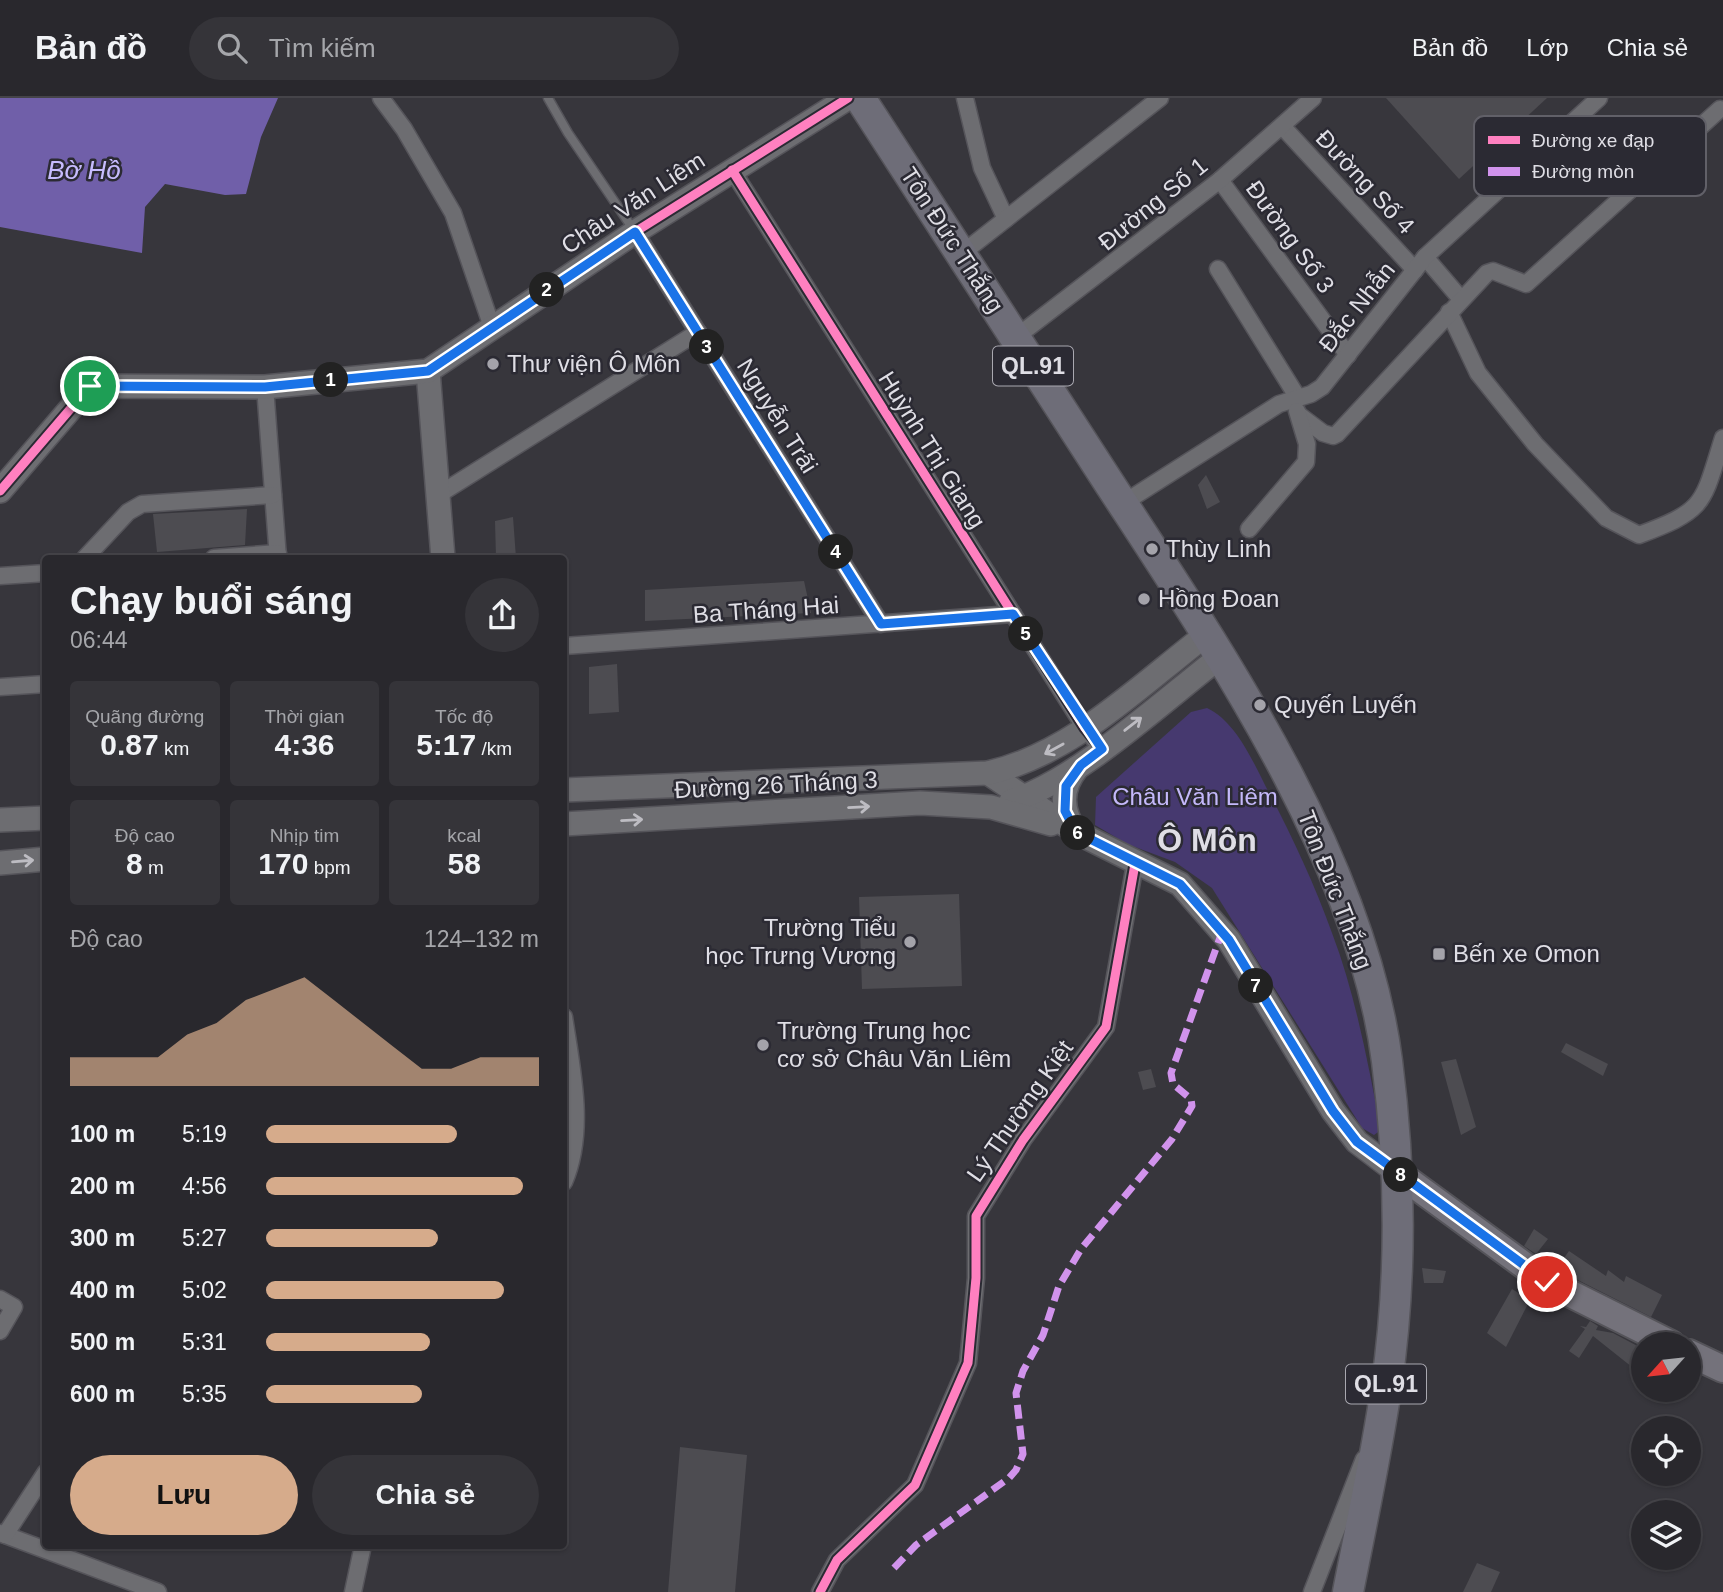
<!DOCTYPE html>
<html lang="vi">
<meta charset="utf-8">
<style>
body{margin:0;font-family:Arial,sans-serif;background:#353439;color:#f1f3f6;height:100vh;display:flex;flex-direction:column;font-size:26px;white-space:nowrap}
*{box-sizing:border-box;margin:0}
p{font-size:23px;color:#a5a6aa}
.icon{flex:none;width:38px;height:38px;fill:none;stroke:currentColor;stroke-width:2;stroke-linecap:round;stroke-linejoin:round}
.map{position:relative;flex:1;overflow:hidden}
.drawer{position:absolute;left:42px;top:457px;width:525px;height:994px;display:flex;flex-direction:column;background:#29282d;border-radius:7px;box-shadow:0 2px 5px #0004,0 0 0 2px #454449}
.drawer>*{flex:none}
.needle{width:46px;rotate:243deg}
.controls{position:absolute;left:1631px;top:1234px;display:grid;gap:14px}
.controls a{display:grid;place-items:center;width:70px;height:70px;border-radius:50%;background:#29282d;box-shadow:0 2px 5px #0004,0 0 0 2px #454449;font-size:35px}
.pin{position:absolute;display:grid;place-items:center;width:60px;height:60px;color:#fff;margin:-30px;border:4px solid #fff;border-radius:50%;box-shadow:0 2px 7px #0007}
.km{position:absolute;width:35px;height:35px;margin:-18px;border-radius:50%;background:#222;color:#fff;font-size:19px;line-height:35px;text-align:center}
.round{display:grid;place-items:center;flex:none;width:74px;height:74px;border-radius:37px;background:#353439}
.overview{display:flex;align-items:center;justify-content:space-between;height:119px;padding:0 28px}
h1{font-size:38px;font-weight:800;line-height:52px}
.figures{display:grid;grid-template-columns:repeat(3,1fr);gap:10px;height:119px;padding:7px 28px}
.figures div{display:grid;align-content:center;border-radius:7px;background:#353439;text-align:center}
.figures b{font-size:30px;font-weight:800}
.figures small{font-size:19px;font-weight:400}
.figures p{font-size:19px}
.chart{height:196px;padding:14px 28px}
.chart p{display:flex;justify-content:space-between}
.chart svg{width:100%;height:126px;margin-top:7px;fill:#d6ab8b;opacity:.7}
.button{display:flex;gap:14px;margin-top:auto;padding:14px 28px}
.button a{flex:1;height:80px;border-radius:42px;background:#d6ab8b;color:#111;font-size:28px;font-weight:800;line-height:80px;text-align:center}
.button a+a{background:#353439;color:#f1f3f6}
ul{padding:0 28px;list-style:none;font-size:23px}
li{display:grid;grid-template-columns:112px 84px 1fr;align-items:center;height:52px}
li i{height:18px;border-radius:9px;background:#d6ab8b}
header{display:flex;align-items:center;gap:42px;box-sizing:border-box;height:98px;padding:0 35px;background:#29282d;border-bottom:2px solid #454449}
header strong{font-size:33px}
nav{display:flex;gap:38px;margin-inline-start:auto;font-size:24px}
.search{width:490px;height:63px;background:#353439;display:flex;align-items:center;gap:18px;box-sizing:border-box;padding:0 24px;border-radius:38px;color:#a5a6aa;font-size:26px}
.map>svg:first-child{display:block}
</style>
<header>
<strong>Bản đồ</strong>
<div class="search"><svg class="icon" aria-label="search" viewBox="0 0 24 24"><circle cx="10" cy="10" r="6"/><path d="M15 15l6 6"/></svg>Tìm kiếm</div>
<nav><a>Bản đồ</a><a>Lớp</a><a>Chia sẻ</a></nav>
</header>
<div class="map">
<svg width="1723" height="1494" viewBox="0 0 1723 1494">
<rect width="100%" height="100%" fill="#37363c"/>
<!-- green -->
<path fill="#46396f" d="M1207,610C1235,623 1252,661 1266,689C1291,736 1314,785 1332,835C1356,898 1368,966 1381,1032L1374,1037L1362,1030L1212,790L1175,764L1127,746L1095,727L1096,699L1191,614Z"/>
<!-- water -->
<path fill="#705fa9" d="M0,0H278L261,39L246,96L225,97L165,86L145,109L142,155L0,129Z"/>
<!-- building -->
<g fill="#4d4c51">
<path d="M1386,0H1547L1459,81Z"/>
<path d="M1206,377L1220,404L1207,411L1198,387Z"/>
<path d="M247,411L245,447L157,454L153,416Z"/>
<path d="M513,419L516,460H496L495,423Z"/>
<path d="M804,483L811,515L645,523V492Z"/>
<path d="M617,566L619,614L589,616V569Z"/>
<path d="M959,796L962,888L862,891L859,799Z"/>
<path d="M1566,945L1608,966L1603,978L1561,954Z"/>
<path d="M1456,961L1476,1029L1461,1037L1441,964Z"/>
<path d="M1151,971L1156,989L1143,992L1138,974Z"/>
<path d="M1534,1131L1548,1141L1536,1156L1524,1148Z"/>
<path d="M1569,1153L1606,1178L1608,1172L1624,1184L1626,1178L1662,1197L1651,1219L1556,1171Z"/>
<path d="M1422,1170L1446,1173L1443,1185H1424Z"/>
<path d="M1512,1191L1530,1202L1506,1249L1487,1235Z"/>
<path d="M1590,1223L1598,1228L1596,1232L1613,1235L1643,1251L1632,1269L1593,1238L1579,1260L1569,1253L1585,1231L1580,1228L1586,1229Z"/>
<path d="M680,1349L747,1357L735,1494H668Z"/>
<path d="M1477,1465L1500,1474L1491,1494H1463Z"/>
</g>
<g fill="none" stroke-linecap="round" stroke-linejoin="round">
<defs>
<path id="lane" d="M548,0L568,35L633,131"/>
<g id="street">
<path d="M381,0L404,31L453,115L492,229"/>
<path d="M965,0L982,70L1006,121"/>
<path d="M1282,28L1415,172"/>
<path d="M732,72L1085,630L1102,651"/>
<path d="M1220,82L1348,257"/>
<path d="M635,134L881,526"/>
<path d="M960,157L1160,0"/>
<path d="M1425,159L1460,200"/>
<path d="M1218,171L1298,300"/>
<path d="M1449,214L1478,275L1535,346L1606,420L1639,437C1706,412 1702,407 1723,340"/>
<path d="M1015,240L1220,82L1313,0"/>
<path d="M265,289L278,460"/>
<path d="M1299,317L1323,335L1333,338L1337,336L1487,175L1493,173L1526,186L1720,11"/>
<path d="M438,397L698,234"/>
<path d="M1122,406L1279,306L1311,296L1322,289L1425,159L1599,0"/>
<path d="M1249,431L1306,364L1307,346L1297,313"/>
<path d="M85,460L128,414L142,406L273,397"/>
<path d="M214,460L278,455"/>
<path d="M0,478L46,475"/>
<path d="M564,548L1013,516"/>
<path d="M0,589L46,586"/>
<path d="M564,919C572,972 586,1033 564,1084"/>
<path d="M0,1201L14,1209L0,1233"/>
<path d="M0,1435L158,1494"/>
<path d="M5,1437L46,1374"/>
<path d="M353,1494L363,1447"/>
<path d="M820,1494L837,1462L915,1387L968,1265L976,1180V1118L1023,1042L1106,929L1135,766"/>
<path d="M1312,1494L1364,1361"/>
</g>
<g id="secondary">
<path d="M428,273L443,460"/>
<path d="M0,393L90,288L265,289L428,273L635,134L848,0"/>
<path d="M988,675L1076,734L1180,786L1229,842L1333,1013L1357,1044L1398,1075"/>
<path d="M564,692L988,675C1072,656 1139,588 1207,536"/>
<path d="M1011,703C1076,684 1164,602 1220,559"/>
<path d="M0,722L46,720"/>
<path d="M564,726L920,705L991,709L1051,726"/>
<path d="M1076,734C1061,712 1060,691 1077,670"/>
<path d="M0,765L46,761"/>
</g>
<g id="primary">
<path d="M1398,1075L1547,1184L1671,1246"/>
<path d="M1689,1255L1723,1271"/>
</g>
<path id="highway" d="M860,0C943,130 1027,259 1111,388C1220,555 1361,761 1387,963C1401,1072 1402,1182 1386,1291C1376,1359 1361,1427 1348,1494"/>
</defs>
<!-- lane casing -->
<use href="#lane" stroke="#55545a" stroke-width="11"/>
<!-- street casing -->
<use href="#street" stroke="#55545a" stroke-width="19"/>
<!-- secondary casing -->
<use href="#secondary" stroke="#55545a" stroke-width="26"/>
<!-- primary casing -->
<use href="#primary" stroke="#55545a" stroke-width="30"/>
<!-- highway casing -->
<use href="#highway" stroke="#55545a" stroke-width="33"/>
<!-- lane -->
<use href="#lane" stroke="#6d6d71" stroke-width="8"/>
<!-- street -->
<use href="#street" stroke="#6d6d71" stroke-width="16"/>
<!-- secondary -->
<use href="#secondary" stroke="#6d6d71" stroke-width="23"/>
<!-- primary -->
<use href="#primary" stroke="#74727b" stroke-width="26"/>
<!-- highway -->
<use href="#highway" stroke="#6e6d78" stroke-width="30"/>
<!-- quiet -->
<path stroke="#d193ec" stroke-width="7" stroke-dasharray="14 7" stroke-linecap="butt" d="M894,1470L916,1447L1009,1380L1016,1372L1023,1356L1016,1295L1023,1273L1043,1237L1059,1188L1081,1151L1172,1041L1192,1008L1191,1001L1173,986L1171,975L1222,834"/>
<defs>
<g id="cycleway">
<path d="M732,72L1085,630L1102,651"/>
<path d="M0,393L90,288L265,289L428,273L635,134L848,0"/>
<path d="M820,1494L837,1462L915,1387L968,1265L976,1180V1118L1023,1042L1106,929L1135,766"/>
</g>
</defs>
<!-- cycleway casing -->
<use href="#cycleway" stroke="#2b2a33" stroke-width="13"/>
<!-- cycleway -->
<use href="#cycleway" stroke="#ff80c0" stroke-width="9"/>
</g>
<!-- one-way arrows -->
<defs><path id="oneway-shaft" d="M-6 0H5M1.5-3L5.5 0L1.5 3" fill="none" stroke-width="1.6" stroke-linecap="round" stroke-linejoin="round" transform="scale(1.75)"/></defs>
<g stroke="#bdbcc2">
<use href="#oneway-shaft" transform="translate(1133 626) rotate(-38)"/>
<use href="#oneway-shaft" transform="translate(1054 651) rotate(151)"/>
<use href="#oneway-shaft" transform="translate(859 709) rotate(-3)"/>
<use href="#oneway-shaft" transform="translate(632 722) rotate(-3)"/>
<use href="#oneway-shaft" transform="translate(23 763) rotate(-5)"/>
</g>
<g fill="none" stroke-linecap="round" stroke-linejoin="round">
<defs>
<path id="route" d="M90,288L265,289L428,273L635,134L881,526L1013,516L1102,651L1081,667L1066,688L1065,713L1076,734L1180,786L1229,842L1333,1013L1357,1044L1547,1184"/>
</defs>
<!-- route casing -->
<use href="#route" stroke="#fff" stroke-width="14"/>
<!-- route -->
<use href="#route" stroke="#1a73e8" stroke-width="9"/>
</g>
<!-- markers -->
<g fill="#a4a3aa" stroke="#2b2a33" stroke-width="2.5">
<circle cx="493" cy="266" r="7"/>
<circle cx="1152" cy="451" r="7"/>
<circle cx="1144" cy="501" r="7"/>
<circle cx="1260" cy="607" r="7"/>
<circle cx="910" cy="844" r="7"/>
<rect x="1432" y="849" width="14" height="14" rx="3.5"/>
<circle cx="763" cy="947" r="7"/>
</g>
<g text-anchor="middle" stroke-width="5" stroke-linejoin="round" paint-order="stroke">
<!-- shield labels -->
<g fill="#2b2a33" stroke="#a9a8b0" stroke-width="2">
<rect x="993" y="248.5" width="80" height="39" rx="5"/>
<rect x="1346" y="1266.5" width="80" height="39" rx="5"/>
</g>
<g font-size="23" font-weight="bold" fill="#dfdee5">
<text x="1033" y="276">QL.91</text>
<text x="1386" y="1294">QL.91</text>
</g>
<!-- street labels -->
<g font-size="24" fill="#dfdee5" stroke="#2b2a33">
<text transform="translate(1365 84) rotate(47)" y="8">Đường Số 4</text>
<text transform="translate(633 105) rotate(-33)" y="8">Châu Văn Liêm</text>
<text transform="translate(1153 106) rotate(-39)" y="8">Đường Số 1</text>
<text transform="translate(1290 139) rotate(54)" y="8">Đường Số 3</text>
<text transform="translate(952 142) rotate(57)" y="8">Tôn Đức Thắng</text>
<text transform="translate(1357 209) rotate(-52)" y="8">Đắc Nhẫn</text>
<text transform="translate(777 318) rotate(58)" y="8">Nguyễn Trãi</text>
<text transform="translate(932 352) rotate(58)" y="8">Huỳnh Thị Giang</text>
<text transform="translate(766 512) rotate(-4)" y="8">Ba Tháng Hai</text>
<text transform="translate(776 687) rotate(-3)" y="8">Đường 26 Tháng 3</text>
<text transform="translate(1335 792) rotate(69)" y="8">Tôn Đức Thắng</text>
<text transform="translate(1020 1013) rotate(-55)" y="8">Lý Thường Kiệt</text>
</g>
<!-- poi labels -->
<g font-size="24" fill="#dfdee5" stroke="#2b2a33" text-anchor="start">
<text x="507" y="274">Thư viện Ô Môn</text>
<text x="1166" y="459">Thùy Linh</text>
<text x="1158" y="509">Hồng Đoan</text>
<text x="1274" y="615">Quyến Luyến</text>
<text x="896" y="838" text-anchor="end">Trường Tiểu<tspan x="896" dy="28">học Trưng Vương</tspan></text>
<text x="1453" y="864">Bến xe Omon</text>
<text x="777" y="941">Trường Trung học<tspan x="777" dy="28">cơ sở Châu Văn Liêm</tspan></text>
</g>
<!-- park labels -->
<g font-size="24" fill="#c4b8fa" stroke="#2b2a33">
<text x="1195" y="707">Châu Văn Liêm</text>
</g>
<!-- water labels -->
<g font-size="26" font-style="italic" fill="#c7bcfe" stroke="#2b2a33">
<text x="84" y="81">Bờ Hồ</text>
</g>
<!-- district labels -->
<g font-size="32" font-weight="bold" fill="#dfdee5" stroke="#2b2a33">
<text x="1207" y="753">Ô Môn</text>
</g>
</g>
<!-- legend -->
<rect x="1474" y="18" width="232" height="80" rx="10" fill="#2b2a33" stroke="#616068" stroke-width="2"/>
<rect x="1488" y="38" width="32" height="8" fill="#ff80c0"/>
<rect x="1488" y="69" width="32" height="9" fill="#d193ec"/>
<g font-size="19" fill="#dfdee5">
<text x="1532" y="49">Đường xe đạp</text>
<text x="1532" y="80">Đường mòn</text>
</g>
</svg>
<div class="controls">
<a><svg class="needle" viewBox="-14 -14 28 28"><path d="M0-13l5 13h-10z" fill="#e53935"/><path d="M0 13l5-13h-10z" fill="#a5a6aa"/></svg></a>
<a><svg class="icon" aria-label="locate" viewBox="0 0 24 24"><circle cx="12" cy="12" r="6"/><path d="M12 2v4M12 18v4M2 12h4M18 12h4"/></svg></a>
<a><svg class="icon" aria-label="layers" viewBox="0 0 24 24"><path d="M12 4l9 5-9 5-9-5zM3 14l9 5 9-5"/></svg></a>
</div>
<div class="pin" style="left:90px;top:288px;background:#1e9e55"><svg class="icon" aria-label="arrive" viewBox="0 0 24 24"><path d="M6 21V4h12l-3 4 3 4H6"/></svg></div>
<div class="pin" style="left:1547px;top:1184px;background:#d93025"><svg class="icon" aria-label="check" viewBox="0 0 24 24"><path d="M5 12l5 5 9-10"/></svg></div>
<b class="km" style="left:331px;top:282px">1</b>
<b class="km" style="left:547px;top:192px">2</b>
<b class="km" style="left:707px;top:249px">3</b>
<b class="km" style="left:836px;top:454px">4</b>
<b class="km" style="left:1026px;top:536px">5</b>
<b class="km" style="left:1078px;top:735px">6</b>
<b class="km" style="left:1256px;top:888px">7</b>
<b class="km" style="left:1401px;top:1077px">8</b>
<section class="drawer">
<div class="overview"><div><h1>Chạy buổi sáng</h1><p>06:44</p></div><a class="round"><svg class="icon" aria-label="share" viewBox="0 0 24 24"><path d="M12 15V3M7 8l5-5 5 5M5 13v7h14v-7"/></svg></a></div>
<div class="figures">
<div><p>Quãng đường</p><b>0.87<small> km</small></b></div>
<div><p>Thời gian</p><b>4:36</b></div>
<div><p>Tốc độ</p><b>5:17<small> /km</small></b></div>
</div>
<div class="figures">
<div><p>Độ cao</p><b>8<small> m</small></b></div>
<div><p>Nhịp tim</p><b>170<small> bpm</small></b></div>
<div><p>kcal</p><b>58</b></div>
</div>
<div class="chart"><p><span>Độ cao</span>124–132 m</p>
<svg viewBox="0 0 160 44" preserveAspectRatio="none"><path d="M0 44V34L10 34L20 34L30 34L40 26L50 22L60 14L70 10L80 6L90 14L100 22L110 30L120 38L130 38L140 34L150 34L160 34V44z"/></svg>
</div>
<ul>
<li><b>100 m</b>5:19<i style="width:70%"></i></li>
<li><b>200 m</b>4:56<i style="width:94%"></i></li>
<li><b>300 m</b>5:27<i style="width:63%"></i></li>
<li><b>400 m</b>5:02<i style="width:87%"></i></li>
<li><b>500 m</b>5:31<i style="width:60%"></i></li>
<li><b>600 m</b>5:35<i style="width:57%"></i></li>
</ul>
<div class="button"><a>Lưu</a><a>Chia sẻ</a></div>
</section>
</div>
